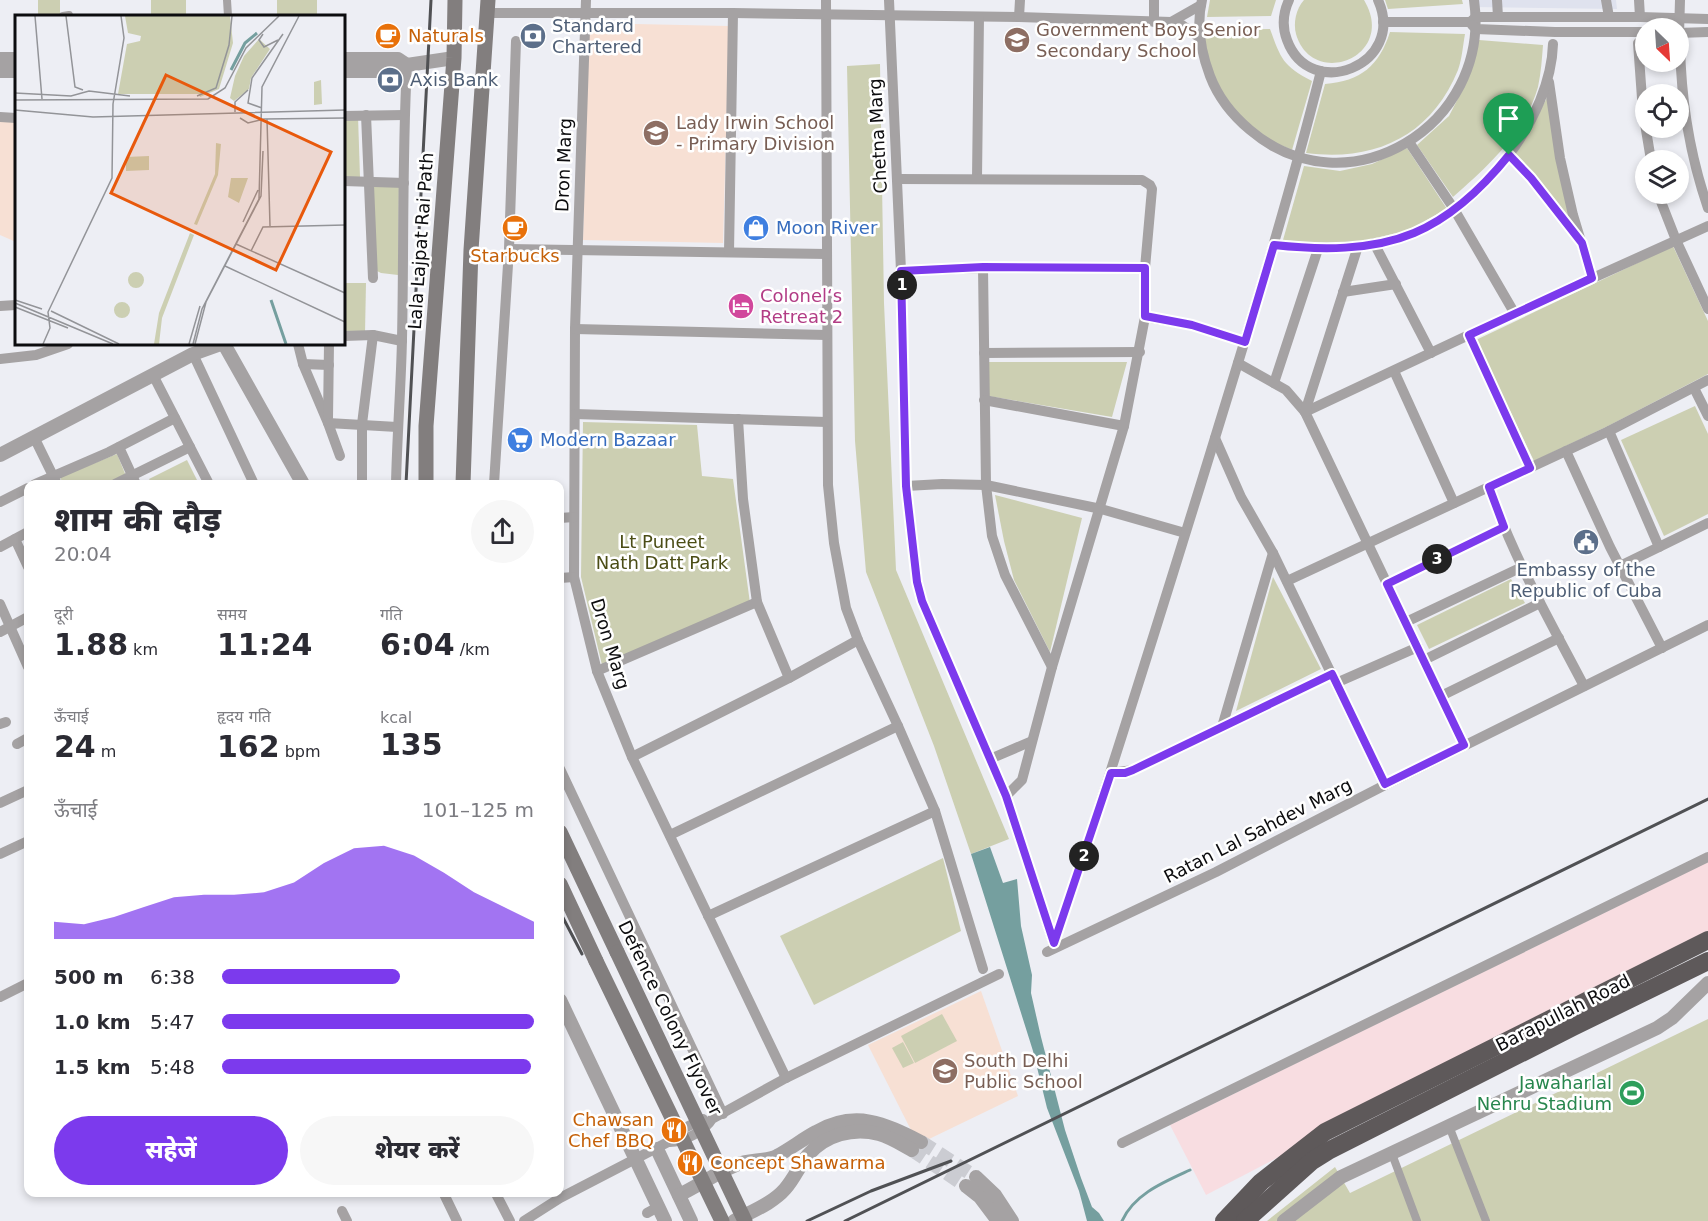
<!DOCTYPE html>
<html lang="hi">
<meta charset="utf-8">
<style>
body{margin:0;font-family:"DejaVu Sans","Noto Sans Devanagari",sans-serif;background:#f7f7f7;color:#2b2b33;height:100vh;display:flex;flex-direction:column;font-size:22px;white-space:nowrap}
*{box-sizing:border-box;margin:0}
p{font-size:20px;color:#7c7c81}
.icon{flex:none;width:33px;height:33px;fill:none;stroke:currentColor;stroke-width:2;stroke-linecap:round;stroke-linejoin:round}
.map{position:relative;flex:1;overflow:hidden}
.side{position:absolute;left:24px;top:480px;width:540px;height:717px;display:flex;flex-direction:column;background:#fff;border-radius:12px;box-shadow:0 3px 9px #0003}
.side>*{flex:none}
.needle{width:39px;rotate:155deg}
.tools{position:absolute;left:1635px;top:18px;display:grid;gap:12px}
.tools a{display:grid;place-items:center;width:54px;height:54px;border-radius:50%;background:#fff;box-shadow:0 3px 9px #0003;font-size:30px}
.pin{position:absolute;display:grid;place-items:center;width:51px;height:51px;color:#fff;margin:-62px -26px;border-radius:50% 50% 50% 0;rotate:-45deg;box-shadow:0 0 6px #0007}
.pin .icon{rotate:45deg}
.km{position:absolute;width:30px;height:30px;margin:-15px;border-radius:50%;background:#222;color:#fff;font-size:16px;line-height:30px;text-align:center}
.round{display:grid;place-items:center;flex:none;width:63px;height:63px;border-radius:32px;background:#f7f7f7}
.head{display:flex;align-items:center;justify-content:space-between;height:102px;padding:0 30px}
h1{font-size:33px;font-weight:800;line-height:45px}
.figures{display:grid;grid-template-columns:repeat(3,1fr);gap:9px;height:102px;padding:6px 30px}
.figures div{display:grid;align-content:center}
.figures b{font-size:30px;font-weight:800}
.figures small{font-size:16px;font-weight:400}
.figures p{font-size:16px}
.chart{height:168px;padding:12px 30px}
.chart p{display:flex;justify-content:space-between}
.chart svg{width:100%;height:108px;margin-top:6px;fill:#7c3aed;opacity:.7}
.primary-button{display:flex;gap:12px;margin-top:auto;padding:12px 30px}
.primary-button a{flex:1;height:69px;border-radius:36px;background:#7c3aed;color:#fff;font-size:24px;font-weight:800;line-height:69px;text-align:center}
.primary-button a+a{background:#f7f7f7;color:#2b2b33}
ul{padding:0 30px;list-style:none;font-size:20px}
li{display:grid;grid-template-columns:96px 72px 1fr;align-items:center;height:45px}
li i{height:15px;border-radius:8px;background:#7c3aed}
.map>svg:first-child{display:block}
</style>
<div class="map">
<svg width="1708" height="1221" viewBox="0 0 1708 1221">
<rect width="100%" height="100%" fill="#edeef4"/>
<!-- built -->
<path fill="#dfe2ee" d="M1471,0H1616L1617,9L1473,7Z"/>
<!-- industrial -->
<path fill="#f8dde1" d="M1708,862V932L1206,1195L1170,1125Z"/>
<!-- education -->
<g fill="#f7e0d4">
<path d="M589,23L729,26L723,243L583,240Z"/>
<path d="M0,121H16V242L0,235Z"/>
<path d="M981,991L1018,1096L927,1140L912,1132L868,1045Z"/>
</g>
<!-- green -->
<g fill="#cccfb2">
<rect x="38" y="0" width="22" height="16"/>
<rect x="151" y="0" width="35" height="16"/>
<rect x="277" y="0" width="40" height="16"/>
<path d="M1210,0H1276L1271,16L1207,17Z"/>
<path d="M1304,0H1364C1398,57 1312,90 1296,34C1293,23 1296,9 1304,0Z"/>
<path d="M1385,0H1462L1463,4L1388,9Z"/>
<path d="M1270,29C1281,59 1283,66 1312,81L1292,150C1281,145 1268,141 1259,133C1226,108 1207,72 1204,30Z"/>
<path d="M1390,32L1465,34C1463,45 1462,59 1458,70C1431,136 1375,162 1306,153L1325,84C1361,81 1379,66 1390,32Z"/>
<path d="M1479,40L1543,45C1542,58 1541,73 1538,87C1525,133 1488,166 1453,197L1417,145L1449,116L1468,79Z"/>
<path d="M880,64L884,303L896,570L1009,839L971,854L934,746L866,572L855,441L847,66Z"/>
<path d="M1547,98L1571,222L1515,155Z"/>
<path d="M358,116L360,177L344,178V117Z"/>
<path d="M1407,148L1447,209L1406,231L1362,241L1326,244L1283,240L1304,166L1340,171L1372,164Z"/>
<path d="M367,184H399L398,275L381,273L373,269Z"/>
<path d="M1673,246L1708,321V374L1608,426L1534,461L1476,340Z"/>
<path d="M344,283H366L365,333L344,332Z"/>
<path d="M987,362H1127L1112,417L988,396Z"/>
<path d="M1695,406L1708,434V514L1664,536L1621,440Z"/>
<path d="M583,422L697,425L702,476L733,479L750,603L602,665L581,577Z"/>
<path d="M117,454L126,476L105,484H63L60,477Z"/>
<path d="M187,460L199,484H152L149,479Z"/>
<path d="M995,495L1082,518L1050,652L1014,580L1004,541Z"/>
<path d="M1273,577L1321,669L1236,711Z"/>
<path d="M1511,579L1525,603L1429,649L1417,625Z"/>
<path d="M943,858L961,931L814,1005L780,936Z"/>
<path d="M942,1014L957,1041L915,1063L901,1036Z"/>
<path d="M1708,1019V1221H1267L1335,1167L1350,1193Z"/>
<path d="M903,1042L914,1063L903,1068L892,1048Z"/>
</g>
<!-- water -->
<path fill="#759f9f" d="M990,847L1003,883L1017,879L1021,926L1032,975L1031,993L1041,1037L1065,1130L1081,1178L1092,1207L1099,1213L1104,1221H1087L1079,1191L1047,1108L1033,1051L971,854Z"/>
<g fill="none" stroke-linecap="round" stroke-linejoin="round">
<!-- stream -->
<path stroke="#759f9f" stroke-width="3" d="M1122,1221C1134,1194 1164,1182 1190,1170"/>
<!-- tertiary-tunnel -->
<g stroke="#cbccd2" stroke-width="14" stroke-dasharray="14 7" stroke-linecap="butt">
<path d="M921,1142L976,1177"/>
<path d="M912,1150L966,1186"/>
</g>
<!-- pedestrian -->
<g stroke="#a5a2a3" stroke-width="8">
<path d="M227,0L228,16"/>
<path d="M63,16L69,15"/>
<path d="M1449,1126L1486,1221"/>
<path d="M1392,1154L1417,1221"/>
</g>
<!-- minor -->
<g stroke="#a5a2a3" stroke-width="10">
<path d="M586,0L575,329L574,577L597,671L632,757L786,1078"/>
<path d="M826,0L828,485L834,543L846,608L858,640L898,726L935,811L983,969"/>
<path d="M889,0L901,271L906,486L917,582L922,601L1006,796L1054,945"/>
<path d="M1202,0C1196,25 1201,52 1210,76C1218,97 1232,115 1250,130C1347,213 1492,126 1474,0"/>
<path d="M1289,0C1283,13 1282,27 1287,40C1310,103 1407,65 1378,0"/>
<path d="M1497,0L1498,17"/>
<path d="M1606,0L1609,17"/>
<path d="M1639,0L1640,17"/>
<path d="M488,13H733L1019,17L1171,22L1182,25L1200,38"/>
<path d="M1019,17L1020,0"/>
<path d="M1154,22V0"/>
<path d="M1171,22L1201,5"/>
<path d="M1383,22H1470L1476,17H1640L1708,19"/>
<path d="M1472,25L1476,29L1555,32H1646"/>
<path d="M1678,33L1708,32"/>
<path d="M1679,34L1680,0"/>
<path d="M1638,43L1643,112L1651,160"/>
<path d="M1680,44C1681,99 1690,156 1708,208"/>
<path d="M1549,82L1560,158L1573,215L1592,278"/>
<path d="M366,115L373,278"/>
<path d="M344,116L404,115"/>
<path d="M0,117L16,118"/>
<path d="M1409,142L1454,209L1515,314"/>
<path d="M1509,155L1531,178L1578,238"/>
<path d="M977,178L979,17"/>
<path d="M897,179L1142,180L1150,185L1152,189L1145,268V317L1124,426L1052,667L1022,780L1006,796"/>
<path d="M344,181L404,183"/>
<path d="M1658,194L1676,240L1708,309"/>
<path d="M1374,243L1431,353"/>
<path d="M1274,245C1320,250 1370,250 1414,233C1482,206 1551,117 1553,44"/>
<path d="M509,249L827,254"/>
<path d="M729,252L733,13"/>
<path d="M983,268L986,485L992,536L1005,575L1052,667"/>
<path d="M901,271L983,268H1145"/>
<path d="M1343,292L1396,284"/>
<path d="M0,306L16,305"/>
<path d="M1145,317L1192,325L1245,342"/>
<path d="M575,329L827,335"/>
<path d="M1469,335L1530,467"/>
<path d="M344,336L373,335L402,341"/>
<path d="M298,344L303,364L328,423"/>
<path d="M984,353L1140,352"/>
<path d="M193,354L254,484"/>
<path d="M0,359L36,355L68,344"/>
<path d="M1238,363L1286,390L1305,412L1464,745"/>
<path d="M303,364L329,365"/>
<path d="M1394,371L1454,503"/>
<path d="M153,375L209,484"/>
<path d="M1274,383L1318,249"/>
<path d="M1694,388L1708,416"/>
<path d="M984,400L1124,426"/>
<path d="M1305,412L1522,310L1708,226"/>
<path d="M1305,412L1358,246"/>
<path d="M575,414L827,422"/>
<path d="M328,418L329,344"/>
<path d="M738,419L743,499L757,602"/>
<path d="M1609,431L1659,547L1708,523"/>
<path d="M34,437L57,484"/>
<path d="M1215,438L1241,497L1273,553L1385,785"/>
<path d="M119,447L136,484"/>
<path d="M1566,451L1610,547L1662,648"/>
<path d="M340,456L328,423L397,427"/>
<path d="M35,484L109,452L175,418"/>
<path d="M115,484L190,447"/>
<path d="M362,484V424L373,335"/>
<path d="M396,484C397,436 401,387 402,339C404,247 402,156 407,65"/>
<path d="M494,484L509,249L516,41"/>
<path d="M906,486L942,484L986,485L1101,509L1185,533"/>
<path d="M1489,487C1513,557 1550,621 1584,686"/>
<path d="M0,502L28,488"/>
<path d="M560,518L574,517"/>
<path d="M15,539L28,567"/>
<path d="M0,547L28,532"/>
<path d="M1620,566L1659,547"/>
<path d="M560,578L574,577"/>
<path d="M1287,581L1609,431L1708,380"/>
<path d="M1387,584L1504,527"/>
<path d="M0,604L28,667"/>
<path d="M1406,622L1522,567"/>
<path d="M0,632L28,617"/>
<path d="M1424,660L1540,603"/>
<path d="M597,671L757,602L789,678"/>
<path d="M1336,683L1418,647"/>
<path d="M1441,696L1559,638"/>
<path d="M0,724L6,722"/>
<path d="M1222,727L1273,553"/>
<path d="M17,744L28,738"/>
<path d="M632,757L789,678L858,640"/>
<path d="M990,759L1032,741"/>
<path d="M560,769L723,1114"/>
<path d="M1111,773L1133,770L1332,674"/>
<path d="M0,803L28,790"/>
<path d="M670,835L898,726"/>
<path d="M0,854L28,841"/>
<path d="M708,916L935,811"/>
<path d="M1054,943C1105,794 1151,644 1198,493C1241,353 1285,214 1321,71"/>
<path d="M1047,952L1216,872L1385,785L1708,625"/>
<path d="M0,997L28,983"/>
<path d="M668,1142L670,1135L703,1119"/>
<path d="M1122,1143L1708,857"/>
<path d="M443,1192L457,1221"/>
<path d="M495,1192L510,1221"/>
<path d="M342,1211L347,1221"/>
<path d="M647,1213L658,1207"/>
<path d="M524,1221L560,1198L668,1142C682,1143 705,1131 712,1119L786,1078L999,974"/>
</g>
<!-- tertiary -->
<g stroke="#a5a2a3" stroke-width="14">
<path d="M0,59H16"/>
<path d="M344,59H398L407,65"/>
<path d="M0,71H16"/>
<path d="M344,71H398L407,65L454,58"/>
<path d="M224,344L303,484"/>
<path d="M0,455L193,354L221,344"/>
<path d="M560,1000L665,1221"/>
<path d="M657,1149L691,1221"/>
<path d="M976,1177L995,1195L1012,1221"/>
<path d="M966,1186L980,1197L998,1221"/>
<path d="M679,1195C698,1186 716,1173 736,1165C749,1159 764,1162 777,1156C790,1149 803,1139 816,1132C856,1109 885,1124 921,1142"/>
<path d="M734,1221C750,1212 772,1204 785,1189C794,1179 799,1166 808,1155C825,1135 853,1127 879,1134C890,1137 901,1144 912,1150"/>
<path d="M1284,1221L1341,1177L1657,1028L1672,1018L1708,983"/>
</g>
<!-- secondary -->
<g stroke="#827e7e" stroke-width="15">
<path d="M426,484V426L454,58L455,0"/>
<path d="M463,484L471,250L488,0"/>
<path d="M560,832L617,952"/>
<path d="M560,884L596,961"/>
</g>
<!-- trunk -->
<g stroke="#5e595a" stroke-width="18">
<path d="M1224,1221L1261,1182L1325,1132L1708,940"/>
<path d="M1245,1221L1312,1161L1328,1151L1573,1027L1708,961"/>
</g>
<!-- rail -->
<g stroke="#505154" stroke-width="3">
<path d="M406,484L431,0"/>
<path d="M560,912L582,954"/>
<path d="M807,1221L871,1191L951,1161"/>
<path d="M845,1221L1708,799"/>
</g>
<!-- secondary-bridge -->
<g stroke="#827e7e" stroke-width="15">
<path d="M617,952L745,1221"/>
<path d="M596,961L722,1221"/>
</g>
</g>
<g fill="none" stroke-linecap="round" stroke-linejoin="round">
<defs>
<path id="route" d="M1509,155L1531,178L1582,243L1592,278L1469,335L1530,468L1489,487L1504,527L1387,584L1464,745L1385,784L1332,674L1133,770L1125,773H1111L1054,943L1006,796L922,601L917,582L906,486L901,271L983,267L1145,268V316L1192,325L1245,342L1274,245C1320,250 1371,251 1414,233C1452,217 1484,186 1509,155Z"/>
</defs>
<!-- route casing -->
<use href="#route" stroke="#fff" stroke-width="12"/>
<!-- route -->
<use href="#route" stroke="#7c3aed" stroke-width="8"/>
</g>
<!-- icons -->
<defs>
<symbol id="cafe-disc" viewBox="-11 -11 22 22"><circle r="9.5" fill="#e8710a" stroke="#fff"/><path d="M-5.5-4.5H6V0H3Q3 3.5 0 3.5H-2.5Q-5.5 3.5-5.5 0ZM3-3.2v2h1.7v-2ZM-6 4.5H4V6H-6Z" fill="#fff"/></symbol>
<symbol id="bank-disc" viewBox="-11 -11 22 22"><circle r="9.5" fill="#5c6f8a" stroke="#fff"/><path d="M-6-4H6V4H-6ZM0-2.3a2.3 2.3 0 1 0 0 4.6a2.3 2.3 0 1 0 0-4.6Z" fill="#fff"/></symbol>
<symbol id="school-disc" viewBox="-11 -11 22 22"><circle r="9.5" fill="#8d6e63" stroke="#fff"/><path d="M0-5L7-2L0 1L-7-2ZM-4 1L0 2.5L4 1V4Q0 6-4 4Z" fill="#fff"/></symbol>
<symbol id="shop-disc" viewBox="-11 -11 22 22"><circle r="9.5" fill="#3f7fe0" stroke="#fff"/><path d="M-5-2.5h2.3a2.7 3.5 0 0 1 5.4 0H5L5.5 6h-11ZM-1.5-2.5h3a1.5 2.3 0 0 0-3 0Z" fill="#fff"/></symbol>
<symbol id="hotel-disc" viewBox="-11 -11 22 22"><circle r="9.5" fill="#d1479c" stroke="#fff"/><path d="M-6-4.5h1.5V1H6V5H4.5V3h-9V5H-6ZM-4 0a1.8 1.8 0 1 1 3.6 0ZM.5 0V-2.5h3Q6-2.5 6 0Z" fill="#fff"/></symbol>
<symbol id="supermarket-disc" viewBox="-11 -11 22 22"><circle r="9.5" fill="#3f7fe0" stroke="#fff"/><path d="M-6-5.5h2.5l.6 2H6L4.5 2H-2.5L-4.4-4H-6ZM-1.5 3.2a1.3 1.3 0 1 0 .1 0ZM3 3.2a1.3 1.3 0 1 0 .1 0Z" fill="#fff"/></symbol>
<symbol id="civic-disc" viewBox="-11 -11 22 22"><circle r="9.5" fill="#5c6f8a" stroke="#fff"/><path d="M-.6-6.5H3V-4.5H.6V-3L4-1V1h2V6H-6V1h2V-1L-.6-3ZM-1.2 2.5V6h2.4V2.5Z" fill="#fff"/></symbol>
<symbol id="stadium-disc" viewBox="-11 -11 22 22"><circle r="9.5" fill="#2e9e5b" stroke="#fff"/><path d="M0-5a6.5 5 0 1 0 0 10a6.5 5 0 1 0 0-10ZM-3.5-1.8h7v3.6h-7Z" fill="#fff"/></symbol>
<symbol id="restaurant-disc" viewBox="-11 -11 22 22"><circle r="9.5" fill="#e8710a" stroke="#fff"/><path d="M-5-6h1v4h1v-4h1v4h1v-4h1v5L-1.5 .5V6h-2V.5L-5-1ZM5-6V6H3V1.5H1.5Q1.5-4 5-6Z" fill="#fff"/></symbol>
</defs>
<g fill-rule="evenodd">
<use href="#cafe-disc" x="373" y="21" width="30" height="30"/>
<use href="#bank-disc" x="518" y="21" width="30" height="30"/>
<use href="#school-disc" x="1002" y="25" width="30" height="30"/>
<use href="#bank-disc" x="375" y="65" width="30" height="30"/>
<use href="#school-disc" x="641" y="118" width="30" height="30"/>
<use href="#cafe-disc" x="500" y="213" width="30" height="30"/>
<use href="#shop-disc" x="741" y="213" width="30" height="30"/>
<use href="#hotel-disc" x="726" y="291" width="30" height="30"/>
<use href="#supermarket-disc" x="505" y="425" width="30" height="30"/>
<use href="#civic-disc" x="1571" y="527" width="30" height="30"/>
<use href="#school-disc" x="930" y="1056" width="30" height="30"/>
<use href="#stadium-disc" x="1617" y="1078" width="30" height="30"/>
<use href="#restaurant-disc" x="659" y="1115" width="30" height="30"/>
<use href="#restaurant-disc" x="675" y="1148" width="30" height="30"/>
</g>
<g text-anchor="middle" stroke-width="5" stroke-linejoin="round" paint-order="stroke">
<!-- service labels -->
<g font-size="18" fill="#4e5e75" stroke="#fff" text-anchor="start">
<text x="552" y="32">Standard<tspan x="552" dy="21">Chartered</tspan></text>
<text x="410" y="86">Axis Bank</text>
<text x="1586" y="576" text-anchor="middle">Embassy of the<tspan x="1586" dy="21">Republic of Cuba</tspan></text>
</g>
<!-- education labels -->
<g font-size="18" fill="#785e54" stroke="#fff" text-anchor="start">
<text x="1036" y="36">Government Boys Senior<tspan x="1036" dy="21">Secondary School</tspan></text>
<text x="676" y="129">Lady Irwin School<tspan x="676" dy="21">- Primary Division</tspan></text>
<text x="964" y="1067">South Delhi<tspan x="964" dy="21">Public School</tspan></text>
</g>
<!-- food labels -->
<g font-size="18" fill="#c56008" stroke="#fff" text-anchor="start">
<text x="408" y="42">Naturals</text>
<text x="515" y="262" text-anchor="middle">Starbucks</text>
<text x="654" y="1126" text-anchor="end">Chawsan<tspan x="654" dy="21">Chef BBQ</tspan></text>
<text x="710" y="1169">Concept Shawarma</text>
</g>
<!-- street labels -->
<g font-size="18" fill="#0c0c0e" stroke="#fff">
<text transform="translate(878 136) rotate(-93)" y="6">Chetna Marg</text>
<text transform="translate(564 165) rotate(-88)" y="6">Dron Marg</text>
<text transform="translate(421 241) rotate(-86)" y="6">Lala Lajpat Rai Path</text>
<text transform="translate(610 644) rotate(73)" y="6">Dron Marg</text>
<text transform="translate(1258 831) rotate(-27)" y="6">Ratan Lal Sahdev Marg</text>
<text transform="translate(1563 1013) rotate(-27)" y="6">Barapullah Road</text>
<text transform="translate(670 1018) rotate(64)" y="6">Defence Colony Flyover</text>
</g>
<!-- shop labels -->
<g font-size="18" fill="#366cbe" stroke="#fff" text-anchor="start">
<text x="776" y="234">Moon River</text>
<text x="540" y="446">Modern Bazaar</text>
</g>
<!-- hotel labels -->
<g font-size="18" fill="#b23c85" stroke="#fff" text-anchor="start">
<text x="760" y="302">Colonel‘s<tspan x="760" dy="21">Retreat 2</tspan></text>
</g>
<!-- park labels -->
<g font-size="18" fill="#4b4d16" stroke="#fff">
<text x="662" y="548">Lt Puneet<tspan x="662" dy="21">Nath Datt Park</tspan></text>
</g>
<!-- leisure labels -->
<g font-size="18" fill="#27864d" stroke="#fff" text-anchor="end">
<text x="1612" y="1089">Jawaharlal<tspan x="1612" dy="21">Nehru Stadium</tspan></text>
</g>
</g>
<!-- overview -->
<g transform="translate(15 15)">
<rect width="330" height="330" fill="#edeef4"/>
<path d="M110,1H215L218,28L204,74L185,82L184,79H103L112,29L125,26L126,21L113,18ZM244,24L255,34L236,63L234,74L219,86L215,83L220,61L229,41ZM306,65L307,89L299,90V67ZM201,128L206,129L203,160L182,210L179,209L200,159ZM134,141V155L111,156V142ZM216,163H233L224,188L213,182ZM175,218L179,220L147,303L144,329H139L144,298ZM113 265a8 8 0 1 1 16 0a8 8 0 1 1-16 0ZM99 295a8 8 0 1 1 16 0a8 8 0 1 1-16 0Z" fill="#cccfb2"/>
<path fill="none" stroke="#759f9f" stroke-width="3" d="M216,55L230,28L242,18M256,285L271,329"/>
<path fill="none" stroke="#939498" stroke-width="1.5" d="M20,1L27,84M51,1L60,72L68,75M248,19L244,25L249,32L263,25M0,78L56,81L74,76L115,81M182,81L201,73L214,30L217,1M0,85L193,84L210,73L231,33L264,1M247,93L233,88L237,63L268,19M0,95L78,102L330,95M220,97V87L233,75M225,103L233,108L249,104L330,103M252,104L255,211M228,207L243,175M221,229L330,278M236,236L248,212L330,210M210,251L330,307M0,285L27,294M0,288L98,329M0,292L53,313M36,296L104,329M28,329L35,313L33,297L97,163L98,89L109,23L106,1M174,329L185,291M178,329L187,294L244,184L247,72L284,1M180,329L191,287L246,181L248,136"/>
<path fill="#e8590c" fill-opacity="0.15" stroke="#e8590c" stroke-width="3" d="M151,60L316,137L261,255L96,178Z"/>
<rect width="330" height="330" fill="none" stroke="#0c0c0e" stroke-width="3"/>
</g>
</svg>
<div class="tools">
<a><svg class="needle" viewBox="-14 -14 28 28"><path d="M0-13l5 13h-10z" fill="#e53935"/><path d="M0 13l5-13h-10z" fill="#7c7c81"/></svg></a>
<a><svg class="icon" aria-label="locate" viewBox="0 0 24 24"><circle cx="12" cy="12" r="6"/><path d="M12 2v4M12 18v4M2 12h4M18 12h4"/></svg></a>
<a><svg class="icon" aria-label="layers" viewBox="0 0 24 24"><path d="M12 4l9 5-9 5-9-5zM3 14l9 5 9-5"/></svg></a>
</div>
<div class="pin" style="left:1509px;top:155px;background:#1e9e55"><svg class="icon" aria-label="arrive" viewBox="0 0 24 24"><path d="M6 21V4h12l-3 4 3 4H6"/></svg></div>
<b class="km" style="left:902px;top:285px">1</b>
<b class="km" style="left:1084px;top:856px">2</b>
<b class="km" style="left:1437px;top:559px">3</b>
<section class="side">
<div class="head"><div><h1>शाम की दौड़</h1><p>20:04</p></div><a class="round"><svg class="icon" aria-label="share" viewBox="0 0 24 24"><path d="M12 15V3M7 8l5-5 5 5M5 13v7h14v-7"/></svg></a></div>
<div class="figures">
<div><p>दूरी</p><b>1.88<small> km</small></b></div>
<div><p>समय</p><b>11:24</b></div>
<div><p>गति</p><b>6:04<small> /km</small></b></div>
</div>
<div class="figures">
<div><p>ऊँचाई</p><b>24<small> m</small></b></div>
<div><p>हृदय गति</p><b>162<small> bpm</small></b></div>
<div><p>kcal</p><b>135</b></div>
</div>
<div class="chart"><p><span>ऊँचाई</span>101–125 m</p>
<svg viewBox="0 0 160 44" preserveAspectRatio="none"><path d="M0 44V37L10 38L20 35L30 31L40 27L50 26L60 26L70 25L80 21L90 13L100 7L110 6L120 10L130 17L140 25L150 31L160 37V44z"/></svg>
</div>
<ul>
<li><b>500 m</b>6:38<i style="width:57%"></i></li>
<li><b>1.0 km</b>5:47<i style="width:100%"></i></li>
<li><b>1.5 km</b>5:48<i style="width:99%"></i></li>
</ul>
<div class="primary-button"><a>सहेजें</a><a>शेयर करें</a></div>
</section>
</div>
